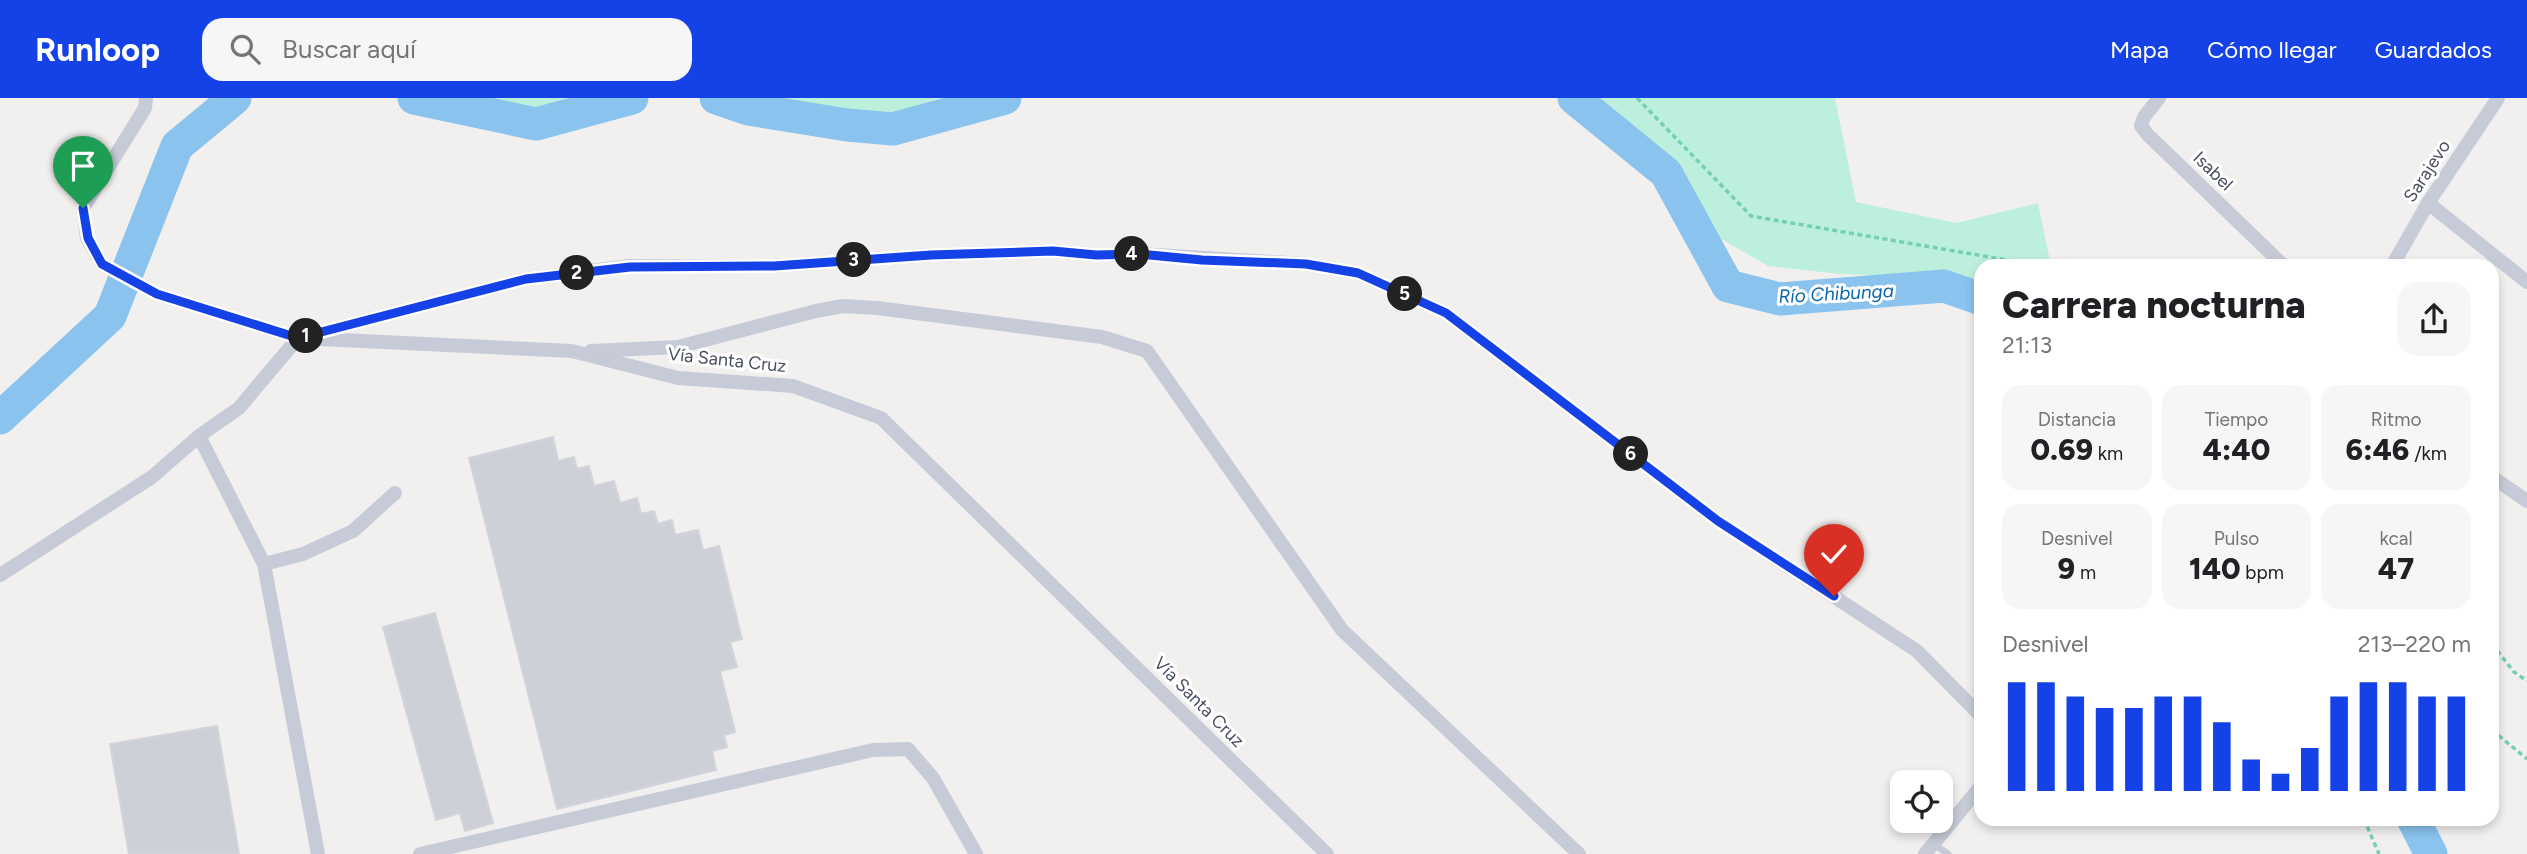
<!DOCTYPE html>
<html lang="es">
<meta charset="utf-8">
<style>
body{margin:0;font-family:Figtree,sans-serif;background:#f6f6f6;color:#202124;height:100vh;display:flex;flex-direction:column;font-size:26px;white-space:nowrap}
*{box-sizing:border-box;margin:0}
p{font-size:23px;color:#757577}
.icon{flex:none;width:38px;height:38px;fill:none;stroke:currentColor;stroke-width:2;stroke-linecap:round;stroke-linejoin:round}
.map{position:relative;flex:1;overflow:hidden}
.panel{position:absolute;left:1974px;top:161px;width:525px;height:567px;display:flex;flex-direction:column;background:#fff;border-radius:21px;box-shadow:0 4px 10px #0003}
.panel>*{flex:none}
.controls{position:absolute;left:1890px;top:672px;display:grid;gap:14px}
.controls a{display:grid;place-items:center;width:63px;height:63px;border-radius:14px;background:#fff;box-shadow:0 4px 10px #0003;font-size:35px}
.pin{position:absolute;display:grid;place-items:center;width:60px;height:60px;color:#fff;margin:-72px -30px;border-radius:50% 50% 50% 0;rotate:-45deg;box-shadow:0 0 7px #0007}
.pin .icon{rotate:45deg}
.km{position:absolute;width:35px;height:35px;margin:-18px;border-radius:50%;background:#222;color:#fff;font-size:19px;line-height:35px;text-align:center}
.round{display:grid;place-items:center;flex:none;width:74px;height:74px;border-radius:21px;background:#f6f6f6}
.head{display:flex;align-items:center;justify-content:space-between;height:119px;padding:0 28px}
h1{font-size:38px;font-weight:800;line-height:52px}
.stats{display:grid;grid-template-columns:repeat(3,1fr);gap:10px;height:119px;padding:7px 28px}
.stats div{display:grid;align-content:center;border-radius:18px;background:#f6f6f6;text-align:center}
.stats b{font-size:30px;font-weight:800}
.stats small{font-size:19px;font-weight:400}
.stats p{font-size:19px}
.chart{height:196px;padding:14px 28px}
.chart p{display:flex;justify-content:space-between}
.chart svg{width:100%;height:126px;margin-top:7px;stroke:#1542e6;stroke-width:6}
header{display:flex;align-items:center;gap:42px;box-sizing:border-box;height:98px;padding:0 35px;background:#1542e6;color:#fff}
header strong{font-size:33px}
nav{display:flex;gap:38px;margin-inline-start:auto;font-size:24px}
.search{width:490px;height:63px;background:#f6f6f6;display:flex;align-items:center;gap:18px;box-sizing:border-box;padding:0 24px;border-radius:21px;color:#757577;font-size:26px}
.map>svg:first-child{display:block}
</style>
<header>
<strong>Runloop</strong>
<div class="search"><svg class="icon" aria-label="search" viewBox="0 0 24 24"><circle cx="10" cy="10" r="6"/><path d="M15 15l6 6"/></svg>Buscar aquí</div>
<nav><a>Mapa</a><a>Cómo llegar</a><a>Guardados</a></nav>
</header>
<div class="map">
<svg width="2527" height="756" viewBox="0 0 2527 756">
<rect width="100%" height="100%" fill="#f2f0ef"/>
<!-- green -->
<g fill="#bdf0dc">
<path d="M466,0H569L525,12Z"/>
<path d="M741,0H941L872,21Z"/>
<path d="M1599,0H1835L1856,104L1956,125L2038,105L2051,168H1981V190L1973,186L1904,178L1840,176L1768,168L1709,134L1650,51Z"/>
</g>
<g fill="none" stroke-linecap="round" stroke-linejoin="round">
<!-- river -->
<g stroke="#89c3ee" stroke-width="33">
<path d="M414,0L536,26L632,0"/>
<path d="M716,0L748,11L847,27L893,31L1005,0"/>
<path d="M1574,0L1666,75L1728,188L1780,201L1944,188L1981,201"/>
<path d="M0,320L110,218L177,48L235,0"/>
<path d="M2413,721L2431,756"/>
</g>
</g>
<!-- building -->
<g fill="#ced0d7" stroke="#d3d4db" stroke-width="2">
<path d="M553,339L558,363L574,359L577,371L589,368L594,388L614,383L620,405L637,400L641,416L654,413L658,426L672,422L675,437L698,432L703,452L719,448L742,541L730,544L737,569L720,573L735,634L724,637L727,649L712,653L716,672L557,711L469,360Z"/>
<path d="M435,515L493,725L465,733L460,715L436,722L383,529Z"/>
<path d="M217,628L239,756H129L110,646Z"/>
</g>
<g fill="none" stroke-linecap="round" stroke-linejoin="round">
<!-- path -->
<g stroke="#74cfb6" stroke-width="3.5" stroke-dasharray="5 3.5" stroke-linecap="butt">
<path d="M1637,0L1751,118L2024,165L2027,168"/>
<path d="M2492,546L2514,574L2527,583"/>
<path d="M2492,632L2527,661"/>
<path d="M2364,721L2379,756"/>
</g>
<!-- lane -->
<path stroke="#c6cbd7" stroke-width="7" d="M1934,746L1948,756"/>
<!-- street -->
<g stroke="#c6cbd7" stroke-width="14">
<path d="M146,0L145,10L83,110L87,140L102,166L157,196L298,240L572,253L678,280L793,288L881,320L1327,756"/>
<path d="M2159,0L2144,19L2141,28L2148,37L2284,168"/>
<path d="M2428,105L2527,184"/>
<path d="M2392,168L2428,105L2498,0"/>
<path d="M591,253L678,249L816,213L843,208L877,210L1102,239L1147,253L1342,532L1579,756"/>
<path d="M199,338L264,466L318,756"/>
<path d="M2492,379L2527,403"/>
<path d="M264,466L303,456L353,433L395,395"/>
<path d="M0,477L152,379L199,338L239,310L298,240L526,181L630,168H774L931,157L1053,153L1096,157L1139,156L1306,166L1358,175L1446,215L1718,423L1917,553L1981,618"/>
<path d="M420,756L873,652L908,651L933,680L976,756"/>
<path d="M1925,756L1981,688"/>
</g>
</g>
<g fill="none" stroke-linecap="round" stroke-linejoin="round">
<defs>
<path id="route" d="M83,110L88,140L102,166L157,196L298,240L526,181L630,169L774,168L931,157L1053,153L1096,157L1139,156L1202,162L1306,166L1358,175L1446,215L1718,423L1834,498"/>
</defs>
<!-- route casing -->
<use href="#route" stroke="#fff" stroke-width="14"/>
<!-- route -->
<use href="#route" stroke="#1542e6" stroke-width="9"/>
</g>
<g text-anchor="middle" stroke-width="6" stroke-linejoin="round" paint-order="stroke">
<!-- street labels -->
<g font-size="18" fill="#474e5d" stroke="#fff">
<text transform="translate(2213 73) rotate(44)" y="6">Isabel</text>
<text transform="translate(2427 73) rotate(-57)" y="6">Sarajevo</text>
<text transform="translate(727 262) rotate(6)" y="6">Vía Santa Cruz</text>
<text transform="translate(1199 604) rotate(45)" y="6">Vía Santa Cruz</text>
</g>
<!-- water labels -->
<g font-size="19" font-style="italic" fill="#0967ae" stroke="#fff">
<text transform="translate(1836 195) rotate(-3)" y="7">Río Chibunga</text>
</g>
</g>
</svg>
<div class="controls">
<a><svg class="icon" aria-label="locate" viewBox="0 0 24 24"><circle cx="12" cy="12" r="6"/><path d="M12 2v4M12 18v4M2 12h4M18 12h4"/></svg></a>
</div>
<div class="pin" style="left:83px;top:110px;background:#1e9e55"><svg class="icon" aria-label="arrive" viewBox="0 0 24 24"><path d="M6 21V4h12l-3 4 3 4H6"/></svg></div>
<div class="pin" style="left:1834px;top:498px;background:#d93025"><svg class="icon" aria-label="check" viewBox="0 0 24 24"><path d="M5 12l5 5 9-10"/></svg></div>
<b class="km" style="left:306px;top:238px">1</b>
<b class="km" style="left:577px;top:175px">2</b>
<b class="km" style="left:854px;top:162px">3</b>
<b class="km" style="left:1132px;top:156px">4</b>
<b class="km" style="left:1405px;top:196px">5</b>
<b class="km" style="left:1631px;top:356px">6</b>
<section class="panel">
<div class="head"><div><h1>Carrera nocturna</h1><p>21:13</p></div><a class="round"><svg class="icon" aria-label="share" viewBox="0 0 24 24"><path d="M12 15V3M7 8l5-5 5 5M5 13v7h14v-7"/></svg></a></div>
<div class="stats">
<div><p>Distancia</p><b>0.69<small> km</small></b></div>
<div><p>Tiempo</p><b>4:40</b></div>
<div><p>Ritmo</p><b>6:46<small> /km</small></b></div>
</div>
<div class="stats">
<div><p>Desnivel</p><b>9<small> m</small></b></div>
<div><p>Pulso</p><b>140<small> bpm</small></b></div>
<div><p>kcal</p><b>47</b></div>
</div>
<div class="chart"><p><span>Desnivel</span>213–220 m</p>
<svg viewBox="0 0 160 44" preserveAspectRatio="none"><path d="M5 44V6M15 44V6M25 44V11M35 44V15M45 44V15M55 44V11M65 44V11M75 44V20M85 44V33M95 44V38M105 44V29M115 44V11M125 44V6M135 44V6M145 44V11M155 44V11"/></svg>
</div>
</section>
</div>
